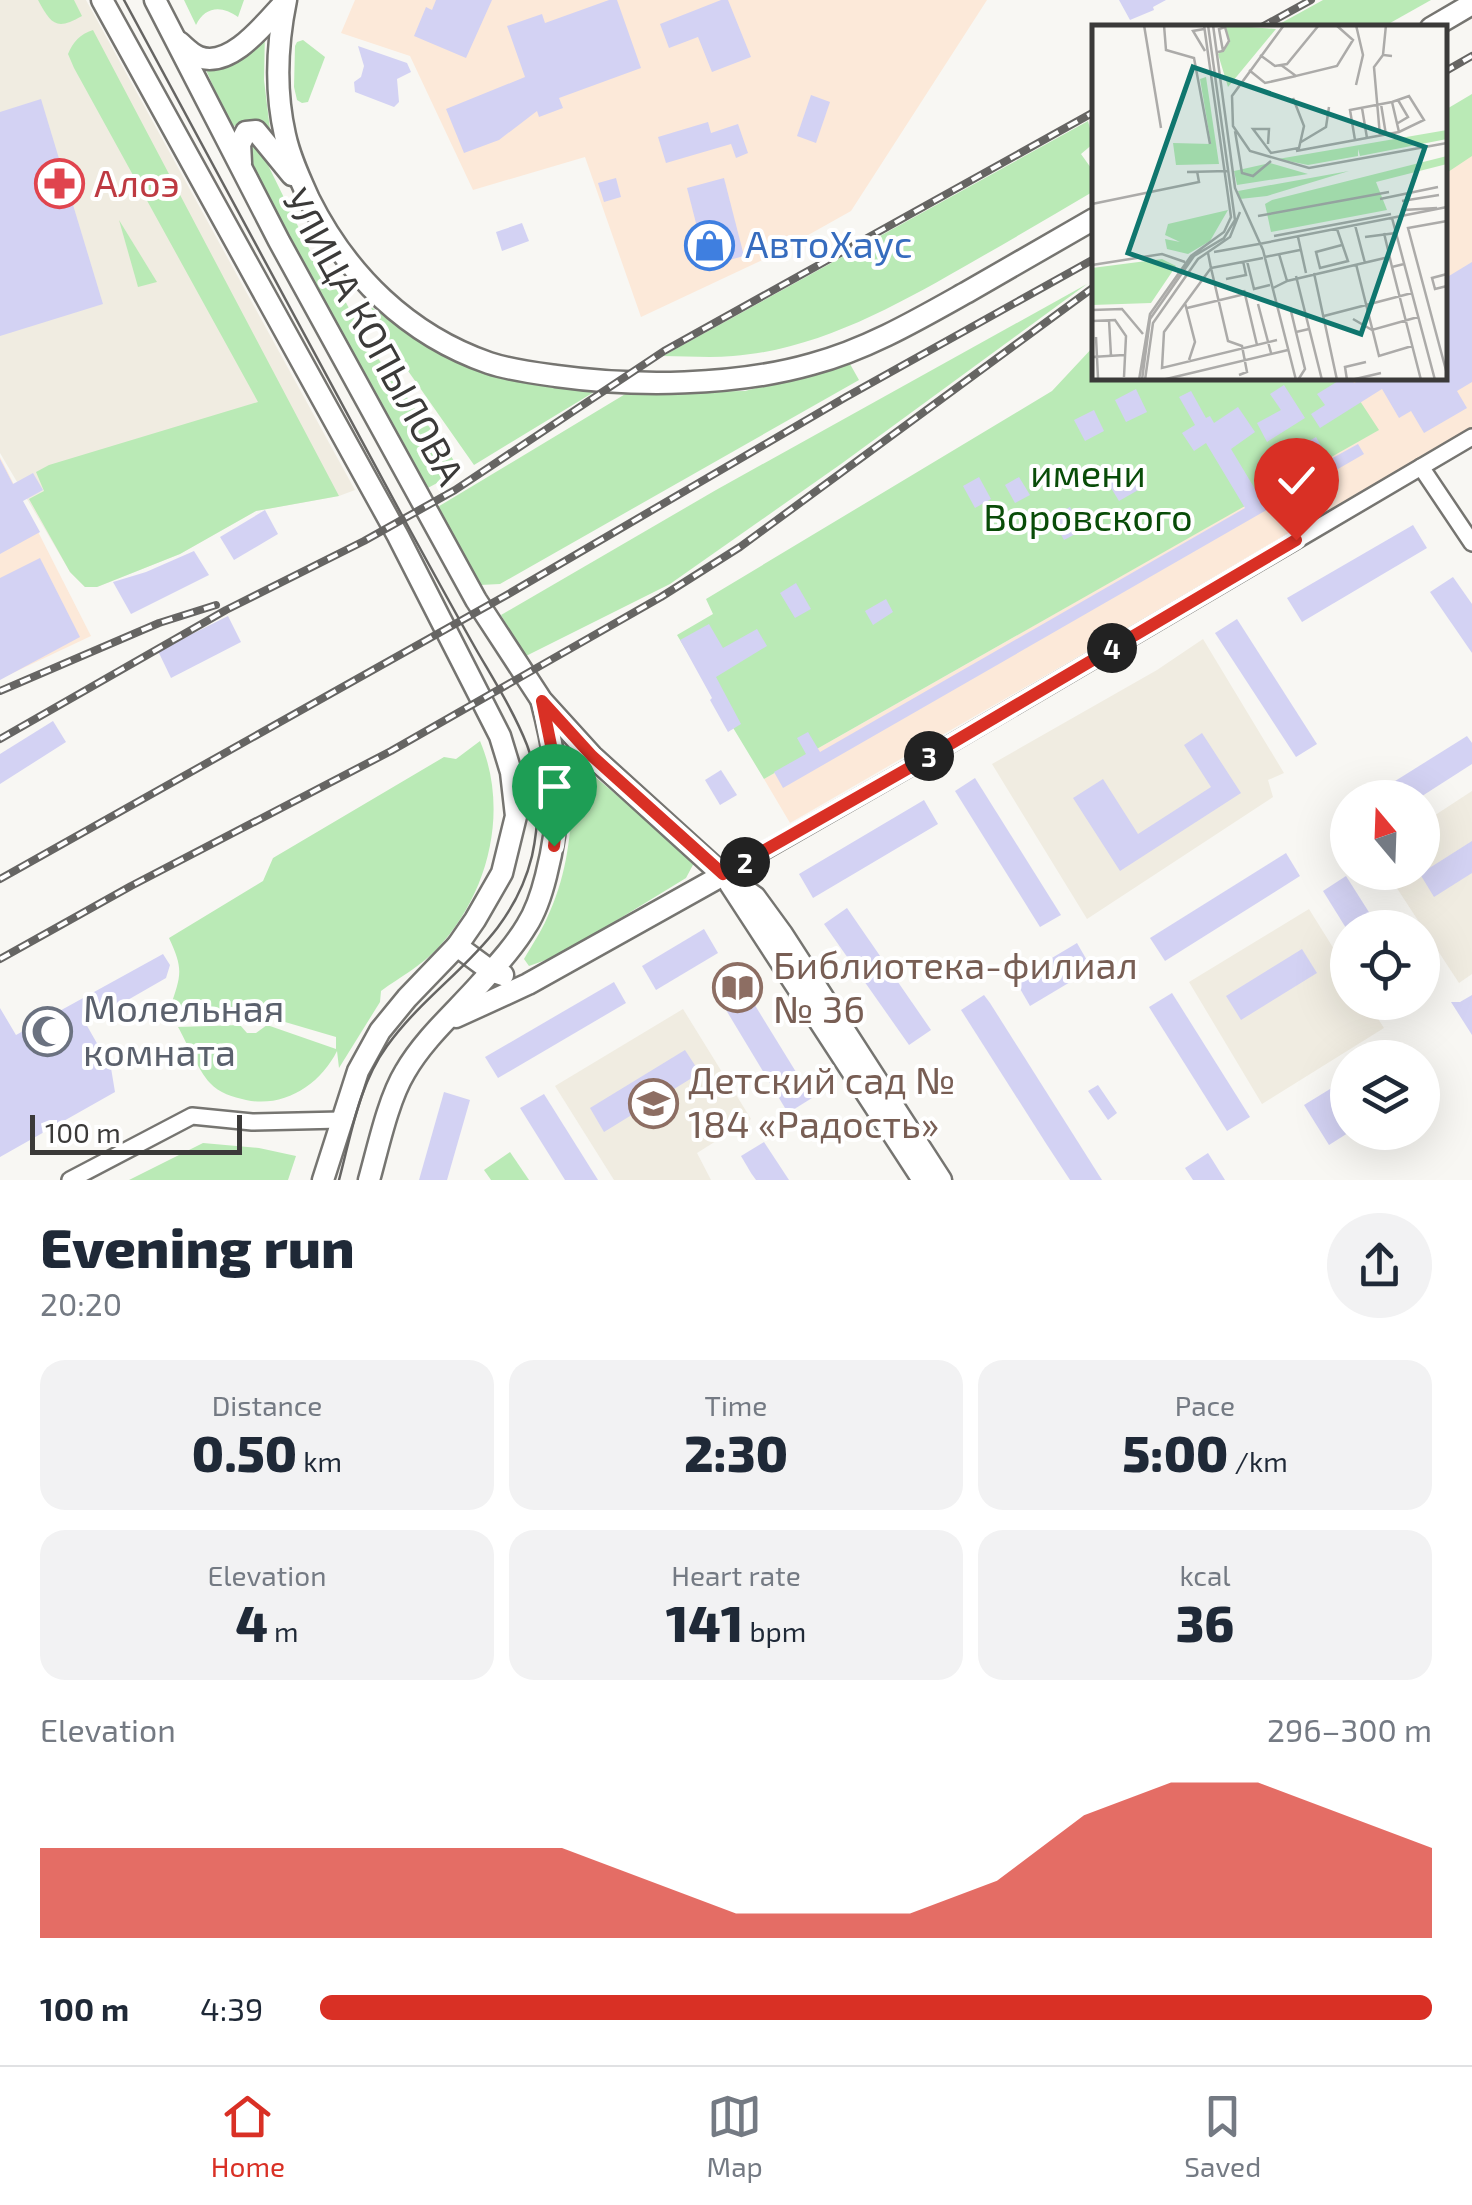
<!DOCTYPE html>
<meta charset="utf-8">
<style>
body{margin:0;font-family:"Exo 2",sans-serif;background:#f2f2f3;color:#1f2937;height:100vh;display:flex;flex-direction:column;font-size:38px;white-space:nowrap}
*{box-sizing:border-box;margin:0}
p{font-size:32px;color:#747a83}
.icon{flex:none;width:55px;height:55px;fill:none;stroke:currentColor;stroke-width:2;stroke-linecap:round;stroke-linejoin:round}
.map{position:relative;height:1180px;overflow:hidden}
.details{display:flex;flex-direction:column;background:#fff;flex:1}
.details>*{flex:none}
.needle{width:65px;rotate:341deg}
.controls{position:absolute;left:1330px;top:780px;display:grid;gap:20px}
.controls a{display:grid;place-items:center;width:110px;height:110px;border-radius:50%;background:#fff;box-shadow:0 10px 40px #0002;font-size:50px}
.scale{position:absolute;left:30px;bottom:25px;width:212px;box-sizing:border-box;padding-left:10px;border:5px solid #3b3a39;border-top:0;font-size:28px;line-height:35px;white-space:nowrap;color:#3b3a39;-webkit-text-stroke:8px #fff;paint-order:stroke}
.pin{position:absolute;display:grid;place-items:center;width:85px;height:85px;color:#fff;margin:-102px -42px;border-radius:50% 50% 50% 0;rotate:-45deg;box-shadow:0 0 10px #0007}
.pin .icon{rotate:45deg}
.km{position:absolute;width:50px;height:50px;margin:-25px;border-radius:50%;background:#222;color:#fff;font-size:28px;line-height:50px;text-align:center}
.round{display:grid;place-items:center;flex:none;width:105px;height:105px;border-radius:52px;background:#f2f2f3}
.summary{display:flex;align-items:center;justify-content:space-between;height:170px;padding:0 40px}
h1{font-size:55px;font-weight:800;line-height:75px}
.metrics{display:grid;grid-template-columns:repeat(3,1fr);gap:15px;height:170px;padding:10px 40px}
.metrics div{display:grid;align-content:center;border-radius:25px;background:#f2f2f3;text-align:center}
.metrics b{font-size:50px;font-weight:800}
.metrics small{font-size:28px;font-weight:400}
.metrics p{font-size:28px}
.chart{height:280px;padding:20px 40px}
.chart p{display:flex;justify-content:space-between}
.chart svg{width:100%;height:180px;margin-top:10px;fill:#d93025;opacity:.7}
ul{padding:0 40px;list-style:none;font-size:32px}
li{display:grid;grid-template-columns:160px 120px 1fr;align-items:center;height:75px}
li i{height:25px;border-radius:12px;background:#d93025}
.dock{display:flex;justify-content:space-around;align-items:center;height:140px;border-top:2px solid #e0e1e3;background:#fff;font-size:28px;color:#747a83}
.dock a{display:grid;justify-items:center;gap:5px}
.dock .active{color:#d93025}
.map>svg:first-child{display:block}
</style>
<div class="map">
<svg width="1472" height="1180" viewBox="0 0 1472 1180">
<rect width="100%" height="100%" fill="#f8f7f3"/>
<!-- built -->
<g fill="#f0ece1">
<path d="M0,0H86L355,490L339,496L256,511L180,554L97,587H85L70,572L0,453Z"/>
<path d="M1203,639L1284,773L1268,780L1273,797L1087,919L992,764L1157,670Z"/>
<path d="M1472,791V974L1459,983L1387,873L1422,872L1423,823Z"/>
<path d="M1309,909L1347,970L1348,1002L1368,1003L1384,1028L1262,1104L1189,982Z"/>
<path d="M683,1009L751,1119L697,1153L711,1180H614L555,1086Z"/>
</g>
<!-- industrial -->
<g fill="#fce9d9">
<path d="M355,0H987L851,211L769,257L641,317L585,157L473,190L410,56L341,33Z"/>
<path d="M1472,111V429L790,823L764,779L1378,430L1345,378H1444L1445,130Z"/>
<path d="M0,457L91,636L0,679Z"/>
</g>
<!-- green -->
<g fill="#baeab6">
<path d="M38,0H74L82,16C56,31 51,24 38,0Z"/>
<path d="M184,0H244L238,17C222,5 205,6 196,25Z"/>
<path d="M1323,0H1431L1383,27H1274Z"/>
<path d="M93,30L339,496L256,511L180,554L97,587H85L70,572L29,499L44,491L36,472L49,465L258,402L74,68L68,54C73,42 80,34 93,30Z"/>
<path d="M265,30L264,80L272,146L243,123L234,126L232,130L203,63Z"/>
<path d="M303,40L325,57L308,102L302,103L297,100L294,87L295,46L297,42Z"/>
<path d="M1472,94V156L1445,174V110Z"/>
<path d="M1088,121L1094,143L1081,154L1091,168L1094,167V191C1054,215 1014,238 974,261C901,303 819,350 733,356C710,358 686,356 663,356Z"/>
<path d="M252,139L267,163L316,263L344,299L371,349L451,456L457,466L456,473L424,490L300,258L250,171L246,141Z"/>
<path d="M119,220L157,282L138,287Z"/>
<path d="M1087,284L841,464L670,584L524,657L501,615L716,490Z"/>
<path d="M370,306C414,337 462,366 514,380C541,388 571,388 599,389L474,465L406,368Z"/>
<path d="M1094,346V378H1345L1379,430L764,779L677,635L713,614L706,599L1052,391Z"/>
<path d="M850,364L859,380L500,584L480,585L436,508L627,393L745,391Z"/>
<path d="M480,741C510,811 488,895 437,949C421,966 400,977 381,991L380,1002L339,1068L337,1051C320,1085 284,1108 246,1100C233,1097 219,1093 210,1083C198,1070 187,1043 178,1027L240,1025L247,1033H256L267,1025L336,1049V1037L268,1017L262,1009C254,1007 247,1007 242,1014L178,1012L170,1008C181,975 184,970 169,938L263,881L273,858L444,757L456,759Z"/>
<path d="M569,755L695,861L686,878L560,955L529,966L524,959C532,945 541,932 547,918C571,868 575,808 569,755Z"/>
<path d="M203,1143L259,1148L296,1156L288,1180H129Z"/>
<path d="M510,1152L529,1180H491L484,1170Z"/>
</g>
<!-- building -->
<g fill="#d3d2f3">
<path d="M436,0H492L466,58L414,36L426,7L432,10Z"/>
<path d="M609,0H617L641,68L559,98L563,108L539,117L537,111L499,140L464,153L446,109L525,77L507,26L542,14L545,23Z"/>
<path d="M721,0H728L751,57L712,72L698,37L669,48L660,24Z"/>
<path d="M1119,0H1166L1153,7L1154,10L1130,20Z"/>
<path d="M358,46L407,63L411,72L397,79L399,102L394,107L355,92L354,82L361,77L364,66Z"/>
<path d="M811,95L830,102L816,143L797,136Z"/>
<path d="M41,99L103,304L0,336V112Z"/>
<path d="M708,122L711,133L738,124L748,153L736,158L731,144L666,163L658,137Z"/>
<path d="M616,178L621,197L604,202L598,183Z"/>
<path d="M724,178L744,256L707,266L687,188Z"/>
<path d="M522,223L529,241L502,251L496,232Z"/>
<path d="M1472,262V382L1457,391L1467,408L1424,433L1411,411L1399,418L1382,389L1320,428L1311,414L1325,405L1317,394L1343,378H1351L1354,383L1364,378H1444V279Z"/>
<path d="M1284,385L1305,418L1267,442L1257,423L1281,410L1270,394Z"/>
<path d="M1136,389L1147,412L1126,422L1115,400Z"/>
<path d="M1191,391L1206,418L1210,416L1214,423L1238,407L1255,432L1231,449L1261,499L1290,482L1277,459L1316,437L1329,460L1358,444L1364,454L783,788L774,772L806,754L797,738L808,732L820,752L1245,508L1206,443L1194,451L1182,433L1195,425L1179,397Z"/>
<path d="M1094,410L1104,431L1085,441L1074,420Z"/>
<path d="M0,459L13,484L33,473L43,490L23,501L40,532L0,554Z"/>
<path d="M1129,470L1140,489L1119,501L1108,483Z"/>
<path d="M979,477L991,499L975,508L963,486Z"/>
<path d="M1019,477L1030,495L1015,503L1005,485Z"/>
<path d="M1070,507L1083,530L1064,540L1051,517Z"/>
<path d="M265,510L278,534L234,560L220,537Z"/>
<path d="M1413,525L1427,548L1302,622L1287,598Z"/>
<path d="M194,551L209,575L131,614L113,582L146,572Z"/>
<path d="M40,558L80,637L0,680V578Z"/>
<path d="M1453,577L1472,604V653L1430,592Z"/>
<path d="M796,583L811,609L795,618L780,593Z"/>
<path d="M886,599L893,612L873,625L865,611Z"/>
<path d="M228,616L241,642L171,678L158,651Z"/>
<path d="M1237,619L1317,744L1296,757L1215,633Z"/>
<path d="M709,624L723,648L757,629L767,646L716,677L741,724L728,732L710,700L712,698L680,640Z"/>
<path d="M53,721L66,742L0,784V754Z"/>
<path d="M1202,733L1241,793L1120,871L1073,798L1103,779L1138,834L1211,787L1184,745Z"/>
<path d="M1467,736L1472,743V764L1419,798H1368Z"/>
<path d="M721,770L737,795L720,805L705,780Z"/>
<path d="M975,778L1061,915L1040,927L955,791Z"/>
<path d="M924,800L938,824L813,898L799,874Z"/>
<path d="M1472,841V873L1434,897L1420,874Z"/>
<path d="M1286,853L1300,876L1165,961L1150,938Z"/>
<path d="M1346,876L1379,928H1346L1323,891Z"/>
<path d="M847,908L931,1030L909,1045L824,924Z"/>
<path d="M704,929L718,953L656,990L642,966Z"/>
<path d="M1077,943L1092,969L1030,1006L1015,980Z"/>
<path d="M1302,949L1317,973L1241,1020L1226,996Z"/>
<path d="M163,954L170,965L166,978L86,1024L111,1068L115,1092L0,1157V1008L16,1035Z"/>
<path d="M737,976L812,1098L788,1113L714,990Z"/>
<path d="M614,982L626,1003L498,1078L485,1057Z"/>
<path d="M1172,993L1250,1117L1227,1131L1149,1007Z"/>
<path d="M984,995L990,1003L1102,1180H1070L1047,1145L961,1010Z"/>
<path d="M1472,995V1035L1451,1002H1460Z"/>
<path d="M685,1050L700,1073L604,1132L590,1108Z"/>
<path d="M1348,1078V1133L1329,1145L1304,1105Z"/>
<path d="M1098,1085L1117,1113L1108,1120L1088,1091Z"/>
<path d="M444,1092L470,1100L447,1180H419Z"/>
<path d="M544,1094L598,1180H565L520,1108Z"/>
<path d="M764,1142L789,1180H756L751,1173L741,1156Z"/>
<path d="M1208,1153L1225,1180H1193L1185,1168Z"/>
</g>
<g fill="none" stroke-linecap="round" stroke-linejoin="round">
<defs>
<g id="minor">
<path d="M1421,467L1472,543"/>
<path d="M723,875L930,756L1472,437"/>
<path d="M70,1180L192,1116L252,1122L341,1120"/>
</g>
<g id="major">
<path d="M102,0L398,536L500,736L511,772L516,816L502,873L475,920L457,946L407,998L380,1031L358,1071L323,1180"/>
<path d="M155,0L279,241L476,600L542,701L592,756L723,875L755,897L782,934L941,1180"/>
<path d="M286,0C277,44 275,91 285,135C290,158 300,179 309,199C347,275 408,335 489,363C510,370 534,373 556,376C635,387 735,386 812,364C868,349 919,319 969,291C1011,267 1053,243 1094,219"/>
<path d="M1431,28L1472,4"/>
<path d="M179,42C185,47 191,54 199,57C231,69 266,22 285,2"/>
<path d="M241,163L240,144L246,132L256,131L292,175"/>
<path d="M730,884L923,1180"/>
<path d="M457,946L491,971L503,975"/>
<path d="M456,1017L528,984L723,875"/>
<path d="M369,1180C378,1148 388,1100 405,1072C424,1039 454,1013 479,985C496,966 514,947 527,925C536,911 542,892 546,876C563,810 559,768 542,703"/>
</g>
</defs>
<!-- minor casing -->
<use href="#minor" stroke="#767571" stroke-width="20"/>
<!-- major casing -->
<use href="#major" stroke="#767571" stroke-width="25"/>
<!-- minor -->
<use href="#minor" stroke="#fff" stroke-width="15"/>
<!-- major -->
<use href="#major" stroke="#fff" stroke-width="20"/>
<!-- tram -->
<path stroke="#666563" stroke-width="2.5" d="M124,0C217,173 310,346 404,519C428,563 452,607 477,651C495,682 514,712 527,745C540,779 540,820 532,856C510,946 437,977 387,1046C359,1084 351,1135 339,1180"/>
<defs>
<g id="rail">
<path d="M1260,28L1311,0"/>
<path d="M1444,72L1472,56"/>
<path d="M0,691L159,623L216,605"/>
<path d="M0,739L226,610L364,541L455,490L664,351L1094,112"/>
<path d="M0,879L505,596L846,397L1094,259"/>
<path d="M0,959L131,886L391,751L661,597L740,547L1094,287"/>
</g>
</defs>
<!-- rail casing -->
<use href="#rail" stroke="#666563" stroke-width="8"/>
<!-- rail -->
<use href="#rail" stroke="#fff" stroke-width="4" stroke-dasharray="11" stroke-linecap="butt"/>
</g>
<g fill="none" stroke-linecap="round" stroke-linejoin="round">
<defs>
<path id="route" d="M554,846L559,803L556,770L542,701L592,756L723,874L930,756L1296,540"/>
</defs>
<!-- route casing -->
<use href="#route" stroke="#fff" stroke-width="20"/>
<!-- route -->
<use href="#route" stroke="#d93025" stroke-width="12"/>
</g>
<!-- icons -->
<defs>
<symbol id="pharmacy-ring" viewBox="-11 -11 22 22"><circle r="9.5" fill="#fff" stroke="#e0444e" stroke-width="1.5"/><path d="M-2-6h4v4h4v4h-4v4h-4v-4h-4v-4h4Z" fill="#e0444e"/></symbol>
<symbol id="shop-ring" viewBox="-11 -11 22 22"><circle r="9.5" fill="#fff" stroke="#3f7fe0" stroke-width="1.5"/><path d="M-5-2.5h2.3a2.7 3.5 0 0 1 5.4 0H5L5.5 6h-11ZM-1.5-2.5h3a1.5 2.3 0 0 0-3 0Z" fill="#3f7fe0"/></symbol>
<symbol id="library-ring" viewBox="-11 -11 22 22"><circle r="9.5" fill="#fff" stroke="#8d6e63" stroke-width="1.5"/><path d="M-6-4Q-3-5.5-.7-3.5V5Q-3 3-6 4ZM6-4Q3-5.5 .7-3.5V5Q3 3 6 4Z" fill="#8d6e63"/></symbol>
<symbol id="mosque-ring" viewBox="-11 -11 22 22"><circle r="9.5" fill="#fff" stroke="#6b7280" stroke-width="1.5"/><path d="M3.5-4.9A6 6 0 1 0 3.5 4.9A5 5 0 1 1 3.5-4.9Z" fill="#6b7280"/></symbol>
<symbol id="school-ring" viewBox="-11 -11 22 22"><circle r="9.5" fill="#fff" stroke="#8d6e63" stroke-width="1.5"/><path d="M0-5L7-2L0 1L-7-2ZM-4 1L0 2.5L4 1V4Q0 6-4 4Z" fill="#8d6e63"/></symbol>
</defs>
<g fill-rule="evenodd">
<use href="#pharmacy-ring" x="32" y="156" width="55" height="55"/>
<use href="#shop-ring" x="682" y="218" width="55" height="55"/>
<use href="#library-ring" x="710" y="960" width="55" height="55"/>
<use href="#mosque-ring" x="20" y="1004" width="55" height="55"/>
<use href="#school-ring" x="626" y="1076" width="55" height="55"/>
</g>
<g text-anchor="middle" stroke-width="8" stroke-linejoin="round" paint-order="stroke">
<!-- health labels -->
<g font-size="38" fill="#be3a42" stroke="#fff" text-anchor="start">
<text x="94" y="197">Алоэ</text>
</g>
<!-- shop labels -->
<g font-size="38" fill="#366cbe" stroke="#fff" text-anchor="start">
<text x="745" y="258">АвтоХаус</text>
</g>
<!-- street labels -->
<g font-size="38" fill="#3b3a39" stroke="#fff">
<text transform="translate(373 337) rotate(61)" y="13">УЛИЦА КОПЫЛОВА</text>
</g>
<!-- park labels -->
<g font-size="38" fill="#094c08" stroke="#fff">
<text x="1088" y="487">имени<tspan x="1088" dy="44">Воровского</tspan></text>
</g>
<!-- education labels -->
<g font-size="38" fill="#785e54" stroke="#fff" text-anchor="start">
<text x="773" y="979">Библиотека-филиал<tspan x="773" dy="44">№ 36</tspan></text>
<text x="688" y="1094">Детский сад №<tspan x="688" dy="44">184 «Радость»</tspan></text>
</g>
<!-- worship labels -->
<g font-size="38" fill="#5b616d" stroke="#fff" text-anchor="start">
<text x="83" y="1022">Молельная<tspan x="83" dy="44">комната</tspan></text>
</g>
</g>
<!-- overview -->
<g transform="translate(1092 25)">
<rect width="355" height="355" fill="#f8f7f3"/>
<path d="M131,0L184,4L136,62L126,29L138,17ZM114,52L127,139L84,140L81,118L119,119L108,54ZM355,105V114L268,131L266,124V131L216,140L186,134ZM355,131V139L284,157L295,185L179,207L173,179L180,175ZM178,138L216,149L145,160L142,146ZM257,146L175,171L148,174L146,166ZM136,185L118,216L96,229L75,224L73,214L88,217L73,210L76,199ZM70,234L84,241L59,278L0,280V243Z" fill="#baeab6"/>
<path fill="none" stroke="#acaba9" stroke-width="2.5" d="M52,0L69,103M72,0L74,25L102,33L118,119M121,0L143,163L171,225L204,355M192,0L140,71L141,101L158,126L217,143L355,118M294,0L291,30L300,31M112,4L101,6L113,26M126,27L131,26L137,16L133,2L127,4L131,26M168,30L183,41L195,39L227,0M189,40L204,51L245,41L261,15L244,0M157,45L173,58L204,51M264,60L271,30L264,0M306,75L316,92L306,98M289,79L294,110M270,83L275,113M143,106L150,148L161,151L179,136M288,111L282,42L291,30M263,115L258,85L300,77L307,107M209,117L234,102L237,82M176,119L177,104H161L179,128L207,123L212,101L201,73M204,126L307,107L332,95L317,71L300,77M95,147L136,146M288,174L346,162M310,176L347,170M0,179L107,157L105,146M166,191L297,167M311,191L312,185L345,183M300,193L343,355M355,196L316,203L355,349M263,200L273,238M245,204L256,236L228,243L224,227L250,220M292,208L300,242L312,239M182,211L299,189M206,212L214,248M273,212L304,208M167,219L355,182M122,227L167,219M116,228L119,243L72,307L70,343L185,315M173,232L208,225M155,236L162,264L178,260M264,239L287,331L320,321M0,240L70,229L93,237M300,242L329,355M222,248L245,355M355,249L340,253L343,264L355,261M204,251L230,355M134,254L154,250L151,236M195,256L297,232M181,263L195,256L187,229M152,265L165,320M93,278L103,317L97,335M166,279L179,328M198,282L204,307L217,304M95,283L153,269M0,285L30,284L51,309M232,291L320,268M261,294L280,305L326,292M17,295L19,331M0,296L23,295L34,311L32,352M204,307L213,344L206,355M4,312L6,353M0,332L32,330M147,350L155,347L150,321L136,316L119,243L171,233M47,355L58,289L99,231L132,207L139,192L112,0M50,355L58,294L102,231L132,213L143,195L116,0M53,355L61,298L106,234L138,212L148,187M70,355L196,325M255,355L253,342L274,337M259,355L289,348"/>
<path fill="#0f766e" fill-opacity="0.15" stroke="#0f766e" stroke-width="5" d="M101,42L333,122L269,309L36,228Z"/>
<rect width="355" height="355" fill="none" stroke="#3b3a39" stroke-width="5"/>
</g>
</svg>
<div class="controls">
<a><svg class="needle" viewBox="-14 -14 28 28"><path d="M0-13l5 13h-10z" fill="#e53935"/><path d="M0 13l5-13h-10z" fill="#747a83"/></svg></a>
<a><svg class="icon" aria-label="locate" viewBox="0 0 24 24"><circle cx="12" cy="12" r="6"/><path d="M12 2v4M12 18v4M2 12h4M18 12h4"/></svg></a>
<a><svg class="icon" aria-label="layers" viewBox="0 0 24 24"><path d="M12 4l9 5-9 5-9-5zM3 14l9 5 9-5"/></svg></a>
</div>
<div class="scale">100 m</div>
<div class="pin" style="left:554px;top:846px;background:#1e9e55"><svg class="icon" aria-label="arrive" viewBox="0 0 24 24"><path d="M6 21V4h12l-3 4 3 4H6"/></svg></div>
<div class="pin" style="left:1296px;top:540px;background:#d93025"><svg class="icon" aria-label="check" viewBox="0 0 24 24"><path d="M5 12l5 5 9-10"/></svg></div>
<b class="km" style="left:745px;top:862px">2</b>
<b class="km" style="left:929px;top:756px">3</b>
<b class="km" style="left:1112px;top:648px">4</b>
</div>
<section class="details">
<div class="summary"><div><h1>Evening run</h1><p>20:20</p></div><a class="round"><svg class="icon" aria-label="share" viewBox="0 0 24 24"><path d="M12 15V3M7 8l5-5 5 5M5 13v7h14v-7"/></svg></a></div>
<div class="metrics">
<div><p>Distance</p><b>0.50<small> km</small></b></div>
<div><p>Time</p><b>2:30</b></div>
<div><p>Pace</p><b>5:00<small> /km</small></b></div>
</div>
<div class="metrics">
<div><p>Elevation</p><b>4<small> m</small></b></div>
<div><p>Heart rate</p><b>141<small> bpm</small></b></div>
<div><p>kcal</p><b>36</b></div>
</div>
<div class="chart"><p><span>Elevation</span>296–300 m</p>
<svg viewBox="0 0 160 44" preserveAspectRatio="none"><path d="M0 44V22L10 22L20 22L30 22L40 22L50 22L60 22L70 30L80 38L90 38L100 38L110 30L120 14L130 6L140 6L150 14L160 22V44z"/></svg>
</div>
<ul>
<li><b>100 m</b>4:39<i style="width:100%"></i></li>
</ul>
</section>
<nav class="dock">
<a class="active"><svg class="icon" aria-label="home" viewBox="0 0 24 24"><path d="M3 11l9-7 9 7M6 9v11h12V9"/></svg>Home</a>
<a><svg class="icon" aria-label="map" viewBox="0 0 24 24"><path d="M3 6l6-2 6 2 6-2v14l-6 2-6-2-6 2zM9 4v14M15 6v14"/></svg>Map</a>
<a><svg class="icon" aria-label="saved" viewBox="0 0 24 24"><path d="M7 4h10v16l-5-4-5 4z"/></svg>Saved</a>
</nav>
